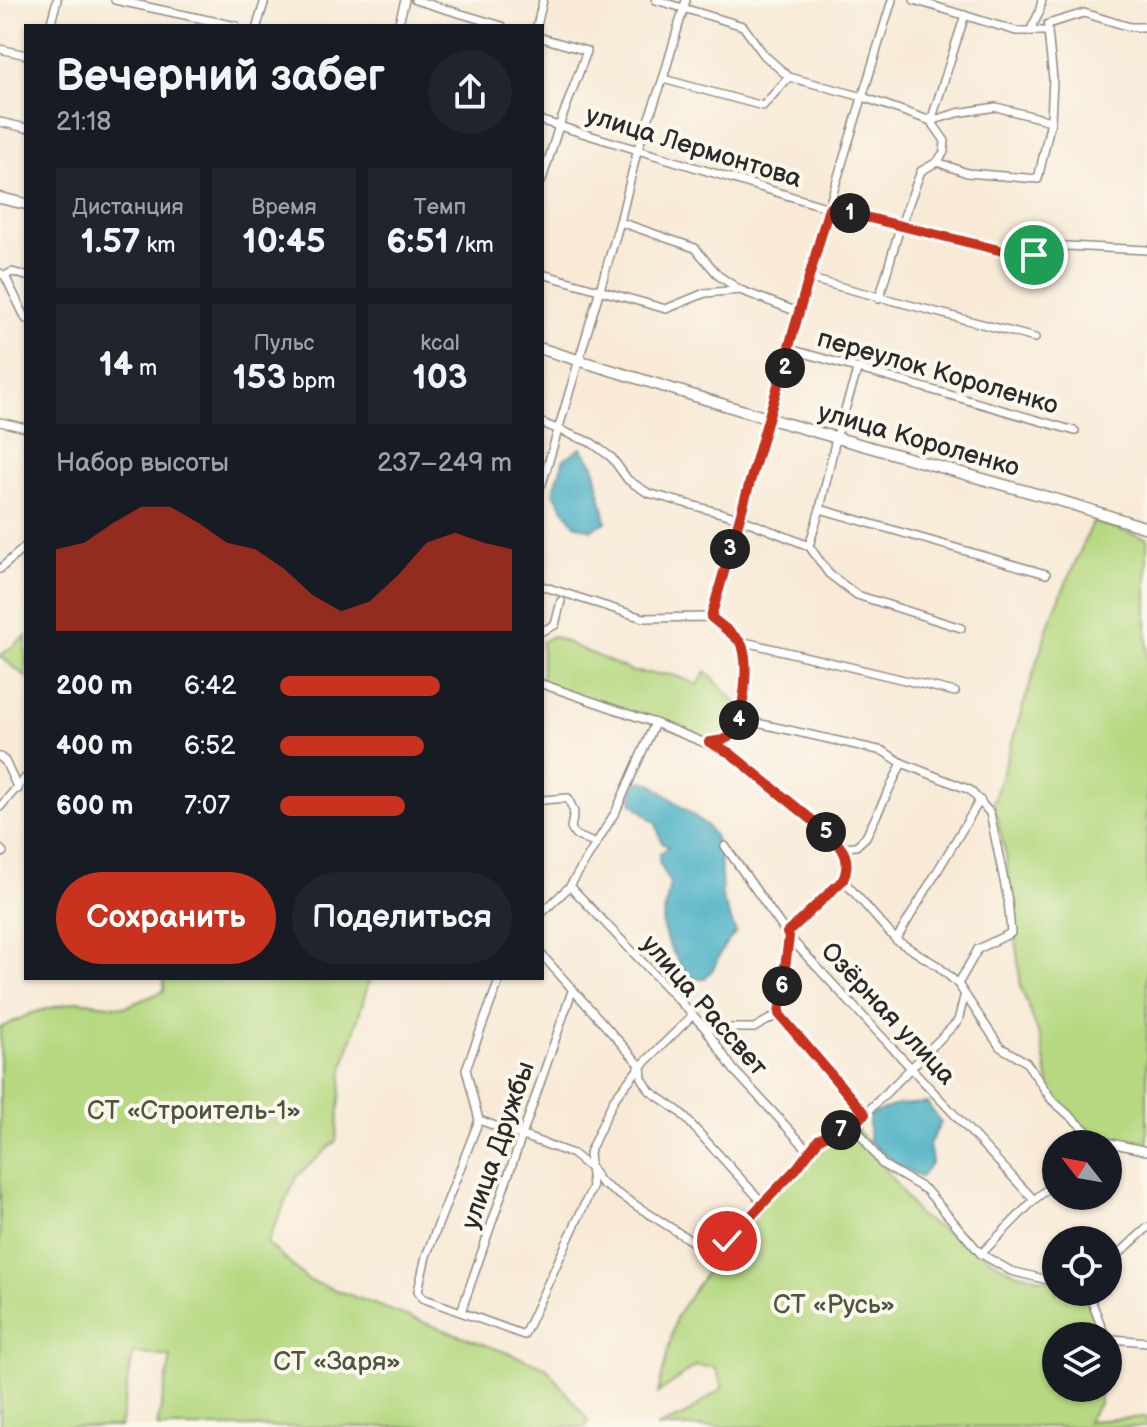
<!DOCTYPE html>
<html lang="ru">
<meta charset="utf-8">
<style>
body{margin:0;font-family:"Balsamiq Sans",sans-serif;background:#20242c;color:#f1f3f6;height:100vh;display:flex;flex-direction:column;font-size:30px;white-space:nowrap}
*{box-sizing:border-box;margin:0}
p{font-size:26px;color:#9ea1a6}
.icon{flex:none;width:44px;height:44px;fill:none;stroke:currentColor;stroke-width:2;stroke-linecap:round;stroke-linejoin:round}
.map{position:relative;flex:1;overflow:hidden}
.panel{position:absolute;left:24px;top:24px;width:520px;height:956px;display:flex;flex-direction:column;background:#171b24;border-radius:0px;box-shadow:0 2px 6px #0004}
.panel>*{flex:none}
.needle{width:52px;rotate:301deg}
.tools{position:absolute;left:1042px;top:1130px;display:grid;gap:16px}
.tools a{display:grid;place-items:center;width:80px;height:80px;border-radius:50%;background:#171b24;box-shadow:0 2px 6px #0004;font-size:40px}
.pin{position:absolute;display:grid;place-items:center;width:68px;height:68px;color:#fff;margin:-34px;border:4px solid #fff;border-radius:50%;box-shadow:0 2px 8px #0007}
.km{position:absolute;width:40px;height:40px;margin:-20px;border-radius:50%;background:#222;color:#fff;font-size:22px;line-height:40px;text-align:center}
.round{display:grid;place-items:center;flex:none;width:84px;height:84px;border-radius:42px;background:#20242c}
.overview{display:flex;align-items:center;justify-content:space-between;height:136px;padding:0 32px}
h1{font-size:44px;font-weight:700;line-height:60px}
.figures{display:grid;grid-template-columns:repeat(3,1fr);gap:12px;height:136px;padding:8px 32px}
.figures div{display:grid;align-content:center;border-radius:0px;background:#20242c;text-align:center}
.figures b{font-size:34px;font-weight:700}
.figures small{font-size:22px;font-weight:400}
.figures p{font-size:22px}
.chart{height:224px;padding:16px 32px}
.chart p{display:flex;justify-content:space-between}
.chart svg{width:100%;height:144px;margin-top:8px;fill:#c8321e;opacity:.7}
.action{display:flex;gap:16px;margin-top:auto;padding:16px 32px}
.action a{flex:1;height:92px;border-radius:48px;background:#c8321e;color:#fff;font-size:32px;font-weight:700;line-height:92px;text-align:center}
.action a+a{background:#20242c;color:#f1f3f6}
ul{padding:0 32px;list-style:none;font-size:26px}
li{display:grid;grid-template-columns:128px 96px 1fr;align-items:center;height:60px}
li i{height:20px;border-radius:10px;background:#c8321e}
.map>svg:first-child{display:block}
</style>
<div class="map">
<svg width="1147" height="1427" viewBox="0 0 1147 1427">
<rect width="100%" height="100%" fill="#fbf7ec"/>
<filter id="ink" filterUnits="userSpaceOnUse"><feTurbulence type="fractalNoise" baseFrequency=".0125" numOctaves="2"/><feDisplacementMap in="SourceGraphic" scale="16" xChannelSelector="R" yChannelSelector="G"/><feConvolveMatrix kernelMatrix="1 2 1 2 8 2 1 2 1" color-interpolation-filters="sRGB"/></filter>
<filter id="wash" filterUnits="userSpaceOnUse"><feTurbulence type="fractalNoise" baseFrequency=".006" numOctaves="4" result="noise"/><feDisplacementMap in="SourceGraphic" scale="32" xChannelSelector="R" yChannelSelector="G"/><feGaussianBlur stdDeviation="1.8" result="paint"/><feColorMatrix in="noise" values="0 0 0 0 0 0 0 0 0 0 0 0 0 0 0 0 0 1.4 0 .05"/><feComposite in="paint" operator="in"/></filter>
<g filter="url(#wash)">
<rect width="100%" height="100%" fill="#f8ead7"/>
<!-- green -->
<g fill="#b5d880" stroke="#708256" stroke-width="2">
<path d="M1093,522L1147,538V1151L1097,1140L1052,1100L1041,1040L1021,988L1006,856L993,803L1050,620Z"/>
<path d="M26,636V677L0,656Z"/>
<path d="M552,636L633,672L673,675L698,685L706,671L739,706L729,735L709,742L542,684V642Z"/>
<path d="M164,978H370L343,1069L336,1141L297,1176L267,1243L308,1280L546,1367L589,1421L586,1427H157L171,1357L133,1353L120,1427H0V1028L32,1013L77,1001L125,1007L164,991Z"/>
<path d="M857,1129L919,1216L1011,1271L1056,1282V1292H1085L1096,1327L1103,1336H1056V1388H1101L1099,1404L1087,1421L1147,1417V1427H656L684,1416L723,1387L715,1367L695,1366L658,1393L676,1317L727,1241L809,1151Z"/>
</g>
<!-- water -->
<g fill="#45aec4" stroke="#386c78" stroke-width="2">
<path d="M581,448L594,465L606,522L591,530L574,524L553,492L564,459Z"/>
<path d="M643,781L652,784L706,825L713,834L720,850L722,898L736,932L724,946L713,969L705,979H696L685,974L667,941L662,925L670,883L659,862L660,853L669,847L662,843L656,824L632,802C632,791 632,784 643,781Z"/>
<path d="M927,1103L941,1123L929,1144L932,1162L921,1177L898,1166L869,1141V1115L896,1105Z"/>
</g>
</g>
<g filter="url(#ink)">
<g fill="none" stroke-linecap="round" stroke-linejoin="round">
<defs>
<g id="street">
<path d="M115,0L236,26"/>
<path d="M415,0L502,26"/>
<path d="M656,0L743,26L764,55L789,77L863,97L931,121L957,113L996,107L1051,121"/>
<path d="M914,0L1016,31H1048V24L1084,13L1130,27H1147"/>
<path d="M50,26L57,0"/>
<path d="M257,26L265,0"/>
<path d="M398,26L405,0"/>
<path d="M537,26L543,0"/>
<path d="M1030,31L1039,13L1042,0"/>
<path d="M542,38L587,51L559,126L542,121"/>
<path d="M0,49L26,55"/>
<path d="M663,79L763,106L789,77"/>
<path d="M0,122L26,128"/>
<path d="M937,162L967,173L1038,179L1051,121L1053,79L1048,31"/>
<path d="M542,180L559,126L829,208L1007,252L1034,255L1067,246L1147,250"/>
<path d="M620,222L695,248L719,276L740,290"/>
<path d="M0,273L5,276L12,272L26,276"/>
<path d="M542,274L666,309L705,293L740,290L798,312"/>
<path d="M5,276L26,319"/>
<path d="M807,278L1035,338"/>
<path d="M879,299L900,227L921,171L937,162L944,152L945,141L931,121L965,15"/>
<path d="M790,349L1075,431"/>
<path d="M0,422L26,428"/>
<path d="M542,423L592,443L612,458L628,480L648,493L739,518L809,546"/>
<path d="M542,484L620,222L638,148L663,79L686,0"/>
<path d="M820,509L1046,574"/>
<path d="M809,546L820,509L836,438L858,368"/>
<path d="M809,546L829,574L857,595L961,628"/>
<path d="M0,569L26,546"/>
<path d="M542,586L643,618L711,617L741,644L749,643L955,692"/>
<path d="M711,617L790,349L807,278L892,0"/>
<path d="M542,631L555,625L561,601"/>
<path d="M542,684L655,723L730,753L843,847C848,860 849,867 843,880L896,940L938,966L958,984L1000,1047L1026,1062L1052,1100L1097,1140L1147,1151"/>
<path d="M739,719L883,751L902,763L970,790L990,813L1008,900L1011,933L978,949L958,984"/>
<path d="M711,742L723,740L732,733L739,719L746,663L741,644"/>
<path d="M0,757L5,761L18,789"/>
<path d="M542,800L568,798L574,812L571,828L575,835L596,844"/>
<path d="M0,807L26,777"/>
<path d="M725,846L789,937L1034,1200"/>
<path d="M843,847L856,846L866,837L902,763"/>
<path d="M0,849L3,852L0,854"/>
<path d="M570,886L705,1028L733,1069L809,1151"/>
<path d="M542,913L570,886L616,811L655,723"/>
<path d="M787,933L843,880"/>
<path d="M896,940L980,800"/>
<path d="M542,955L641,1066L642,1078L650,1091L680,1112L762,1202"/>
<path d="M500,978L466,1069L479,1120L426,1256L418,1291L422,1298L524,1335L592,1188L589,1153L614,1099L641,1066L692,1016"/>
<path d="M779,1014L865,1114L857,1129L882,1164L926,1190L981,1254L1011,1271L1056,1282"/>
<path d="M705,1028H754L779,1014L789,937"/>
<path d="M479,1120L573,1154L591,1169L601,1183L696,1244L711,1247L727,1241L797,1168L819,1139L852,1125L865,1114L958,1021L964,997"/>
<path d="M981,1254L1034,1200L1056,1182"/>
<path d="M1108,1264L1147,1228"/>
<path d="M1088,1292L1104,1333L1112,1339L1147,1342"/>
<path d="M461,1312L572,991"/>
</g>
<g id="secondary">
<path d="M0,198L26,204"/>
<path d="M542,349L770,419L1068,503L1147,528"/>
</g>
</defs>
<!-- street casing -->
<use href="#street" stroke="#928a81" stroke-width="10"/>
<!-- secondary casing -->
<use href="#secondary" stroke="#928a81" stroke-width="13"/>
<!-- street -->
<use href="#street" stroke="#fff" stroke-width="7"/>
<!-- secondary -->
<use href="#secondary" stroke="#fff" stroke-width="10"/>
</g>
</g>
<g fill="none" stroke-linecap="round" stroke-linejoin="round" filter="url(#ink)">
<defs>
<path id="route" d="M727,1241L797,1168L819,1139L852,1125L865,1114L779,1014L789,937L787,933L843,880C852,858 843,848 828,833L730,753L709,742C717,741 726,741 732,734C744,720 751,656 740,642C732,633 720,625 711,617L829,208L1007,252L1034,255"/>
</defs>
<!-- route casing -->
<use href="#route" stroke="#fff" stroke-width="16"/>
<!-- route -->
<use href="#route" stroke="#c8321e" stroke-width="10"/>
</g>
<g text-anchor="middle" stroke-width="8" stroke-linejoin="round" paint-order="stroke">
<!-- street labels -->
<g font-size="26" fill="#2b2b2b" stroke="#fbf7ec">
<text transform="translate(694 146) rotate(17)" y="9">улица Лермонтова</text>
<text transform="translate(938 371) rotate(16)" y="9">переулок Короленко</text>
<text transform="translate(919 439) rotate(16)" y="9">улица Короленко</text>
<text transform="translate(705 1005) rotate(49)" y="9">улица Рассвет</text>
<text transform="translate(889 1013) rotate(47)" y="9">Озёрная улица</text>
<text transform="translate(497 1145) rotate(-71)" y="9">улица Дружбы</text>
</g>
<!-- park labels -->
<g font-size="26" fill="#4e5640" stroke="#fbf7ec">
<text x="194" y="1119">СТ «Строитель-1»</text>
<text x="834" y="1313">СТ «Русь»</text>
<text x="337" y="1370">СТ «Заря»</text>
</g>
</g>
</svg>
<div class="tools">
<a><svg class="needle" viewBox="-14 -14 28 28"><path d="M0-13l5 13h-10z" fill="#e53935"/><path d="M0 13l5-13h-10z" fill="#9ea1a6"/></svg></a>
<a><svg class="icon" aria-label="locate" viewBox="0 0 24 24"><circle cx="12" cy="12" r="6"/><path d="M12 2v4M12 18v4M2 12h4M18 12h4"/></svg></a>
<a><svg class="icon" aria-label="layers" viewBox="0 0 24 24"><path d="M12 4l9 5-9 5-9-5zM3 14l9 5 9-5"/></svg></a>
</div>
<div class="pin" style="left:1034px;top:255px;background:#1e9e55"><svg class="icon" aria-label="arrive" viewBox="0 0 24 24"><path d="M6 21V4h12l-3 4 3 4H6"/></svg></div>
<div class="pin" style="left:727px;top:1241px;background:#d93025"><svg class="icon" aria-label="check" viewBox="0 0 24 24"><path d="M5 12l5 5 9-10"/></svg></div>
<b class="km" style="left:850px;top:213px">1</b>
<b class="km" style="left:785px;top:368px">2</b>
<b class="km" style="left:730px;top:549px">3</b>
<b class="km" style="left:739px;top:720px">4</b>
<b class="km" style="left:826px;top:832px">5</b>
<b class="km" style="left:782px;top:986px">6</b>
<b class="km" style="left:841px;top:1130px">7</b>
<section class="panel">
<div class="overview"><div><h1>Вечерний забег</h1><p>21:18</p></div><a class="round"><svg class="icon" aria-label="share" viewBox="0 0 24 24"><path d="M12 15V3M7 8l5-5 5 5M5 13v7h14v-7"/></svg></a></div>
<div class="figures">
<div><p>Дистанция</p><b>1.57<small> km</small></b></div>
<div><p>Время</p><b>10:45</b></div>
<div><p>Темп</p><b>6:51<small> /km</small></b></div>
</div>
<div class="figures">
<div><b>14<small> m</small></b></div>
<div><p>Пульс</p><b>153<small> bpm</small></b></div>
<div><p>kcal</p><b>103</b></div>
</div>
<div class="chart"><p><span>Набор высоты</span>237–249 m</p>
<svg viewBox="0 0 160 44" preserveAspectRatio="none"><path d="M0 44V19L10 17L20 11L30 6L40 6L50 11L60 17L70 19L80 25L90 33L100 38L110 35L120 27L130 17L140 14L150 17L160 19V44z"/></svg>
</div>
<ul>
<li><b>200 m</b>6:42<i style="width:69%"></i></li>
<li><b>400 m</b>6:52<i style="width:62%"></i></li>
<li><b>600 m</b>7:07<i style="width:54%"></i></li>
</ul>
<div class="action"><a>Сохранить</a><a>Поделиться</a></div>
</section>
</div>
